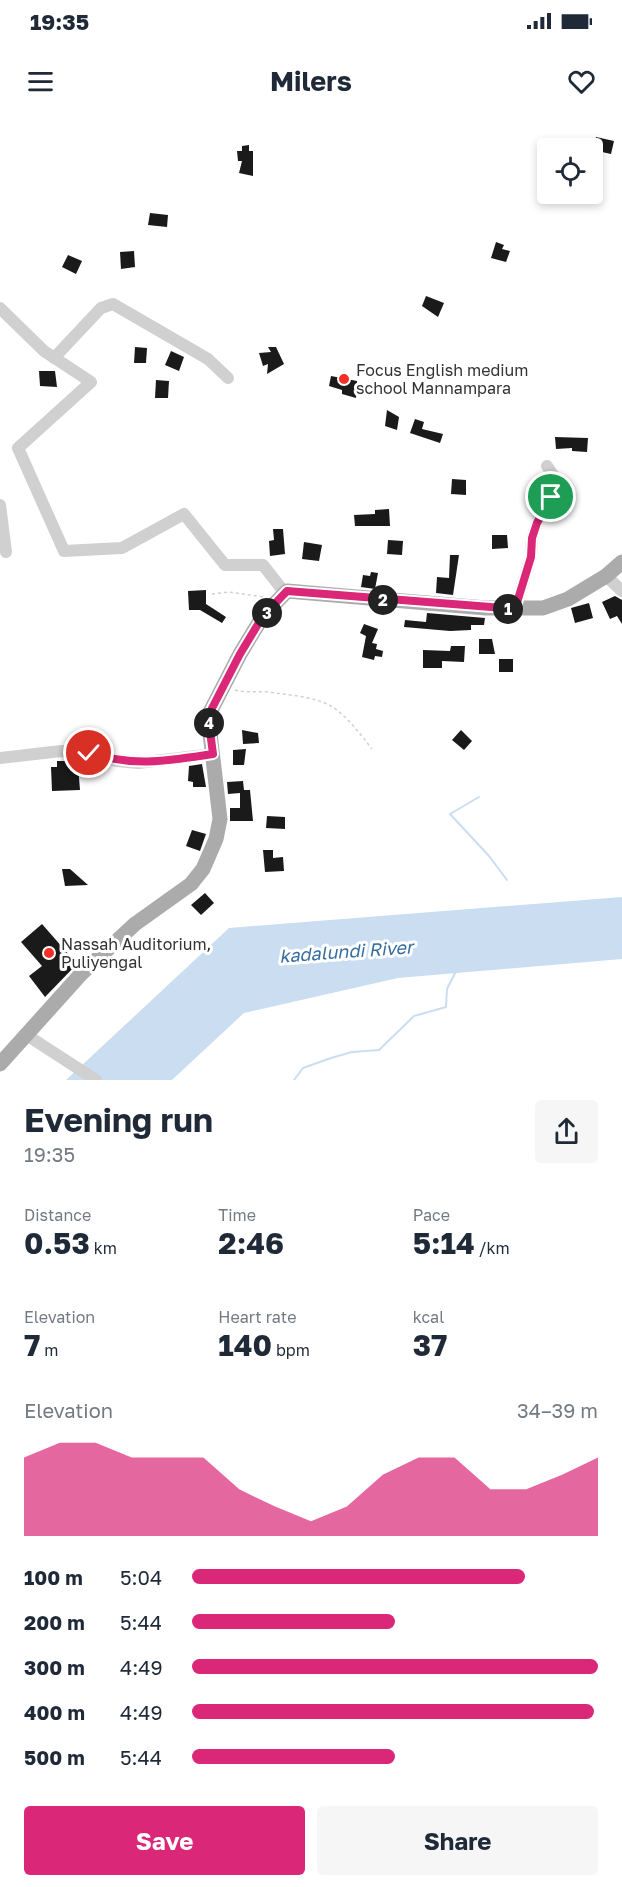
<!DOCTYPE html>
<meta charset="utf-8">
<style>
body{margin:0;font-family:"Golos Text",sans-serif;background:#f6f6f7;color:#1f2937;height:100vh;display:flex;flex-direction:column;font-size:22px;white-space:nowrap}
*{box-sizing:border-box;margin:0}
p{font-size:20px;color:#747a83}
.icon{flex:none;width:33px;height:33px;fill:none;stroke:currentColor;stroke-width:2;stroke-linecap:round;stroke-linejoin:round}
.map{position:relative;height:960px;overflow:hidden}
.details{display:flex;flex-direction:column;background:#fff;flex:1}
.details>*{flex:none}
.controls{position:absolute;left:537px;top:18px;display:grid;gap:12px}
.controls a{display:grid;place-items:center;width:66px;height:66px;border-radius:6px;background:#fff;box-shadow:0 3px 9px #0003;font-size:30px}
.pin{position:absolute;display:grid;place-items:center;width:51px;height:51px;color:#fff;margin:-26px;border:3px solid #fff;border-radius:50%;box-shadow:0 2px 6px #0007}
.km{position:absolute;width:30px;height:30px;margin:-15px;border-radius:50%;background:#222;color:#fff;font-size:16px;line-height:30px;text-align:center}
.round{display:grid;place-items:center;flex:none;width:63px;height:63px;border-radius:6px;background:#f6f6f7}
.overview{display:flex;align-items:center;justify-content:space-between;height:102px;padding:0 24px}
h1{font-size:33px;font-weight:700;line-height:45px}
.stats{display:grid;grid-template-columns:repeat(3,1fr);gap:9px;height:102px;padding:6px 24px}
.stats div{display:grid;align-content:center}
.stats b{font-size:30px;font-weight:700}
.stats small{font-size:16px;font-weight:400}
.stats p{font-size:16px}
.chart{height:168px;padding:12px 24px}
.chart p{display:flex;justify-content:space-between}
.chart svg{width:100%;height:108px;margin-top:6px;fill:#db2777;opacity:.7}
.primary-button{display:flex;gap:12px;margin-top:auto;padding:12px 24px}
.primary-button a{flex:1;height:69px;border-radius:6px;background:#db2777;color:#fff;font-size:24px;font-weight:700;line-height:69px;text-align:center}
.primary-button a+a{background:#f6f6f7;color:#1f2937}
ul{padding:0 24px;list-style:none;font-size:20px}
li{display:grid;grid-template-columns:96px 72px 1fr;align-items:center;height:45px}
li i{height:15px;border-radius:8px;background:#db2777}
.status{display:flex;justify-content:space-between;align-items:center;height:42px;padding:0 30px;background:#fff;direction:ltr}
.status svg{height:16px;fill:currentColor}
header{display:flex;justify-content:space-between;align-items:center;height:78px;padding:0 24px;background:#fff;font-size:27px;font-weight:700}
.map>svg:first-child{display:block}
</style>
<div class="status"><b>19:35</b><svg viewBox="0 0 49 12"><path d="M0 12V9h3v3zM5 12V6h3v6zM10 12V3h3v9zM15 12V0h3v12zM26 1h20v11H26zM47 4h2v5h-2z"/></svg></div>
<header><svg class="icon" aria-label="menu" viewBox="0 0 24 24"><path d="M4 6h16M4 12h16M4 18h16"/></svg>Milers<svg class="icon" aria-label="heart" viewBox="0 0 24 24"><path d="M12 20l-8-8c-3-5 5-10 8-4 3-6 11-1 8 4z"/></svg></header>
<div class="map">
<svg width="622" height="960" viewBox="0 0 622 960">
<rect width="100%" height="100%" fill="#fff"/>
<!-- water -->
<path fill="#cbdef1" d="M622,777V839L398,858L244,893L172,960H66L229,808Z"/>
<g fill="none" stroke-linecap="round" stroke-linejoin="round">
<!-- stream -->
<g stroke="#cbdef1" stroke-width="2">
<path d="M479,677L450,694L489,736L507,760"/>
<path d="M294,960L303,948L331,938L352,932L379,930L414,896L446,887L447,869L456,851"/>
</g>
</g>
<!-- building -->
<g fill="#1a1a1a">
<path d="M596,17L614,21L611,34L593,30Z"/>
<path d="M249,25V31H253V56L239,53L242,41H238L237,31H242V26Z"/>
<path d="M150,93L168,95L167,107L148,105Z"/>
<path d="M496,122L504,125L502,129L510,131L506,142L491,138Z"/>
<path d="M134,131L135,147L121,149L120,132Z"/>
<path d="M68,135L82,141L76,154L62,147Z"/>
<path d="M426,176L444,183L438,197L422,186Z"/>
<path d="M135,227L147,228L146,243H134Z"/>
<path d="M268,227H276L284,244L267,254L268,244L263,246L259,233L271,232Z"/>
<path d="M171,231L184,237L179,251L165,245Z"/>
<path d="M39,251H55L57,267L40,266Z"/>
<path d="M331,256L357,261L356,278L342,274V270L329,266Z"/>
<path d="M156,260L169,261L168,278H155Z"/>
<path d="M387,290L399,297L397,310L385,306Z"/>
<path d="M415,299L424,302L422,309L443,314L440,323L410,313Z"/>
<path d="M555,317L588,318L587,332L572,331V328L556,329Z"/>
<path d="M452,359L466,360V375L451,374Z"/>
<path d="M389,389L390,406H355L354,395L375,394V390Z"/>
<path d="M273,409H283L285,434L270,436L269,421L274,420Z"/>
<path d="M492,415H507L508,428L492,429Z"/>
<path d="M388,420L403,421L402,435L387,434Z"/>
<path d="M304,422L322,425L319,441L302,439Z"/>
<path d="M450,435H459L453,475L436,473L437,457L449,458Z"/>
<path d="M371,452L378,453L375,469L361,467L363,455L370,456Z"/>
<path d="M206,470V484L226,497L222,503L200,490H189L188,471Z"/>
<path d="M615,476L622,480V504L617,496L610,499L602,482Z"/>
<path d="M589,483L593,498L575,503L571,488Z"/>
<path d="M427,493L485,498L484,505H471V510L450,511L404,507L405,500L426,502Z"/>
<path d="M364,504L378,509L372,523L377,524L376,529L383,531L382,537L375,536L374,540L362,537L366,516L360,513Z"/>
<path d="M479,519H492L495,534H479Z"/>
<path d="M451,526H465L464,542L442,541V548H423V530L450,531Z"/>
<rect x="499" y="539" width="14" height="13"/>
<path d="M242,610L258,613L259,623L243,624Z"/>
<path d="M461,610L472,621L464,630L452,620Z"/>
<path d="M246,629L244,645H233V630Z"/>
<path d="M57,641H71L72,646L78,645L80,670L52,671L51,647H57Z"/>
<path d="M202,644L206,667H193V662L188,661L189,646Z"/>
<path d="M243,661L244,670H250L253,701H230V688H240V673L228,674L227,662Z"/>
<path d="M267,696L285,697V709L266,708Z"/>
<path d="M192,710L206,714L200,731L186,726Z"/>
<path d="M263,730H273V738L283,737L284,751L265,752Z"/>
<path d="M62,749H70L88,765L65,766Z"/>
<path d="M205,773L214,783L201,795L191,785Z"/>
<path d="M42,804L77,844L45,877L29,856L42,846L21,822Z"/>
</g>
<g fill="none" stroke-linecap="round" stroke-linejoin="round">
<!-- path -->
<g stroke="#d0d0d0" stroke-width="1.5" stroke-dasharray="3 3" stroke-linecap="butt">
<path d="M212,474L229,472L264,477"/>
<path d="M235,570C246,573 257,571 268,572C330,580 334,580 372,629"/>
</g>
<!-- minor -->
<g stroke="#d0d0d0" stroke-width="12">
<path d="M0,188L44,231L91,262L18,328L64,431L122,428L184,394L225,445H263L285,473"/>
<path d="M54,238L101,188L113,184L208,239L228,258"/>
<path d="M0,385L6,432"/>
<path d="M606,456L622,471"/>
<path d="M515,489L531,437L532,418L537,403L557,361L547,346"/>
<path d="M0,638L61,631L89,633L117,641L138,643L213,634"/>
<path d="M25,914L96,960"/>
</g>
<!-- major -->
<path stroke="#ababab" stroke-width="15" d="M0,944L81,854L135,804L191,764L203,749L216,719L220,699L208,596L240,534L263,496L287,471L486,488H543L568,479L606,456L622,442"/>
</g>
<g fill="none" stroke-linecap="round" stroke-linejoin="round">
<defs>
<path id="route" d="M89,633C135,647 166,641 213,634L208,596L240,534L263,496L287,471L515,489L531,437L532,418L537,403L551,377"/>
</defs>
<!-- route casing -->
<use href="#route" stroke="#fff" stroke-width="12"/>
<!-- route -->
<use href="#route" stroke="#db2777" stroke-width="8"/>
</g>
<!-- markers -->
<g fill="#f72d27" stroke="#fff" stroke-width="2">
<circle cx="344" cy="259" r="6"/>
<circle cx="49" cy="833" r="6"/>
</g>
<g text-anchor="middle" stroke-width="6" stroke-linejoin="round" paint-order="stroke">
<!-- poi labels -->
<g font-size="16" fill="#333" stroke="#fff" text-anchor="start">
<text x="356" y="256">Focus English medium<tspan x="356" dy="18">school Mannampara</tspan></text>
<text x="61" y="830">Nassah Auditorium,<tspan x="61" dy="18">Puliyengal</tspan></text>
</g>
<!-- water labels -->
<g font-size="18" font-style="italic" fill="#366c9f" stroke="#fff">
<text transform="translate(346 832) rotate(-4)" y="6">kadalundi River</text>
</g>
</g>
</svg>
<div class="controls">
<a><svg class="icon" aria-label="locate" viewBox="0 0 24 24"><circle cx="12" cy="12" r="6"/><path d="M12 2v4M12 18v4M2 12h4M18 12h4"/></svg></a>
</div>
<div class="pin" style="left:551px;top:377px;background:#1e9e55"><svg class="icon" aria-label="arrive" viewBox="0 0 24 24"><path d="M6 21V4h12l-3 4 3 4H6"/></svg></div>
<div class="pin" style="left:89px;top:633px;background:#d93025"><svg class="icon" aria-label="check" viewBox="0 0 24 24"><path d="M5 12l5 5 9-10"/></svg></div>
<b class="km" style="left:508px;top:489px">1</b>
<b class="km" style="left:383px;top:480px">2</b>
<b class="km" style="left:267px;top:493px">3</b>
<b class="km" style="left:209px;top:603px">4</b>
</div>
<section class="details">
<div class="overview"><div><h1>Evening run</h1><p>19:35</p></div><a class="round"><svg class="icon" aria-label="share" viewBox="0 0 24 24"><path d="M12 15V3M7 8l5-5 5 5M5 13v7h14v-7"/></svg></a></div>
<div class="stats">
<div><p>Distance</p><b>0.53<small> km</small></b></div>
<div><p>Time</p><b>2:46</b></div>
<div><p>Pace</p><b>5:14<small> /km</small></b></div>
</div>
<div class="stats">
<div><p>Elevation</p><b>7<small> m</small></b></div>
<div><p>Heart rate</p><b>140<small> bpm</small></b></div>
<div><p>kcal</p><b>37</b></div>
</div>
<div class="chart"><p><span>Elevation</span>34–39 m</p>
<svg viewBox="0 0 160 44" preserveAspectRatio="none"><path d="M0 44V12L10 6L20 6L30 12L40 12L50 12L60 25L70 32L80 38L90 32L100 19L110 12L120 12L130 25L140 25L150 19L160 12V44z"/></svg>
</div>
<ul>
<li><b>100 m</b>5:04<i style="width:82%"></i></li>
<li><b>200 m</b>5:44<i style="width:50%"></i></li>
<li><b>300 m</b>4:49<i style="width:100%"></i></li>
<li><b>400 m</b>4:49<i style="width:99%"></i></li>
<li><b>500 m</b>5:44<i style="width:50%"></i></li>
</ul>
<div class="primary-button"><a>Save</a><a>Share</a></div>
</section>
